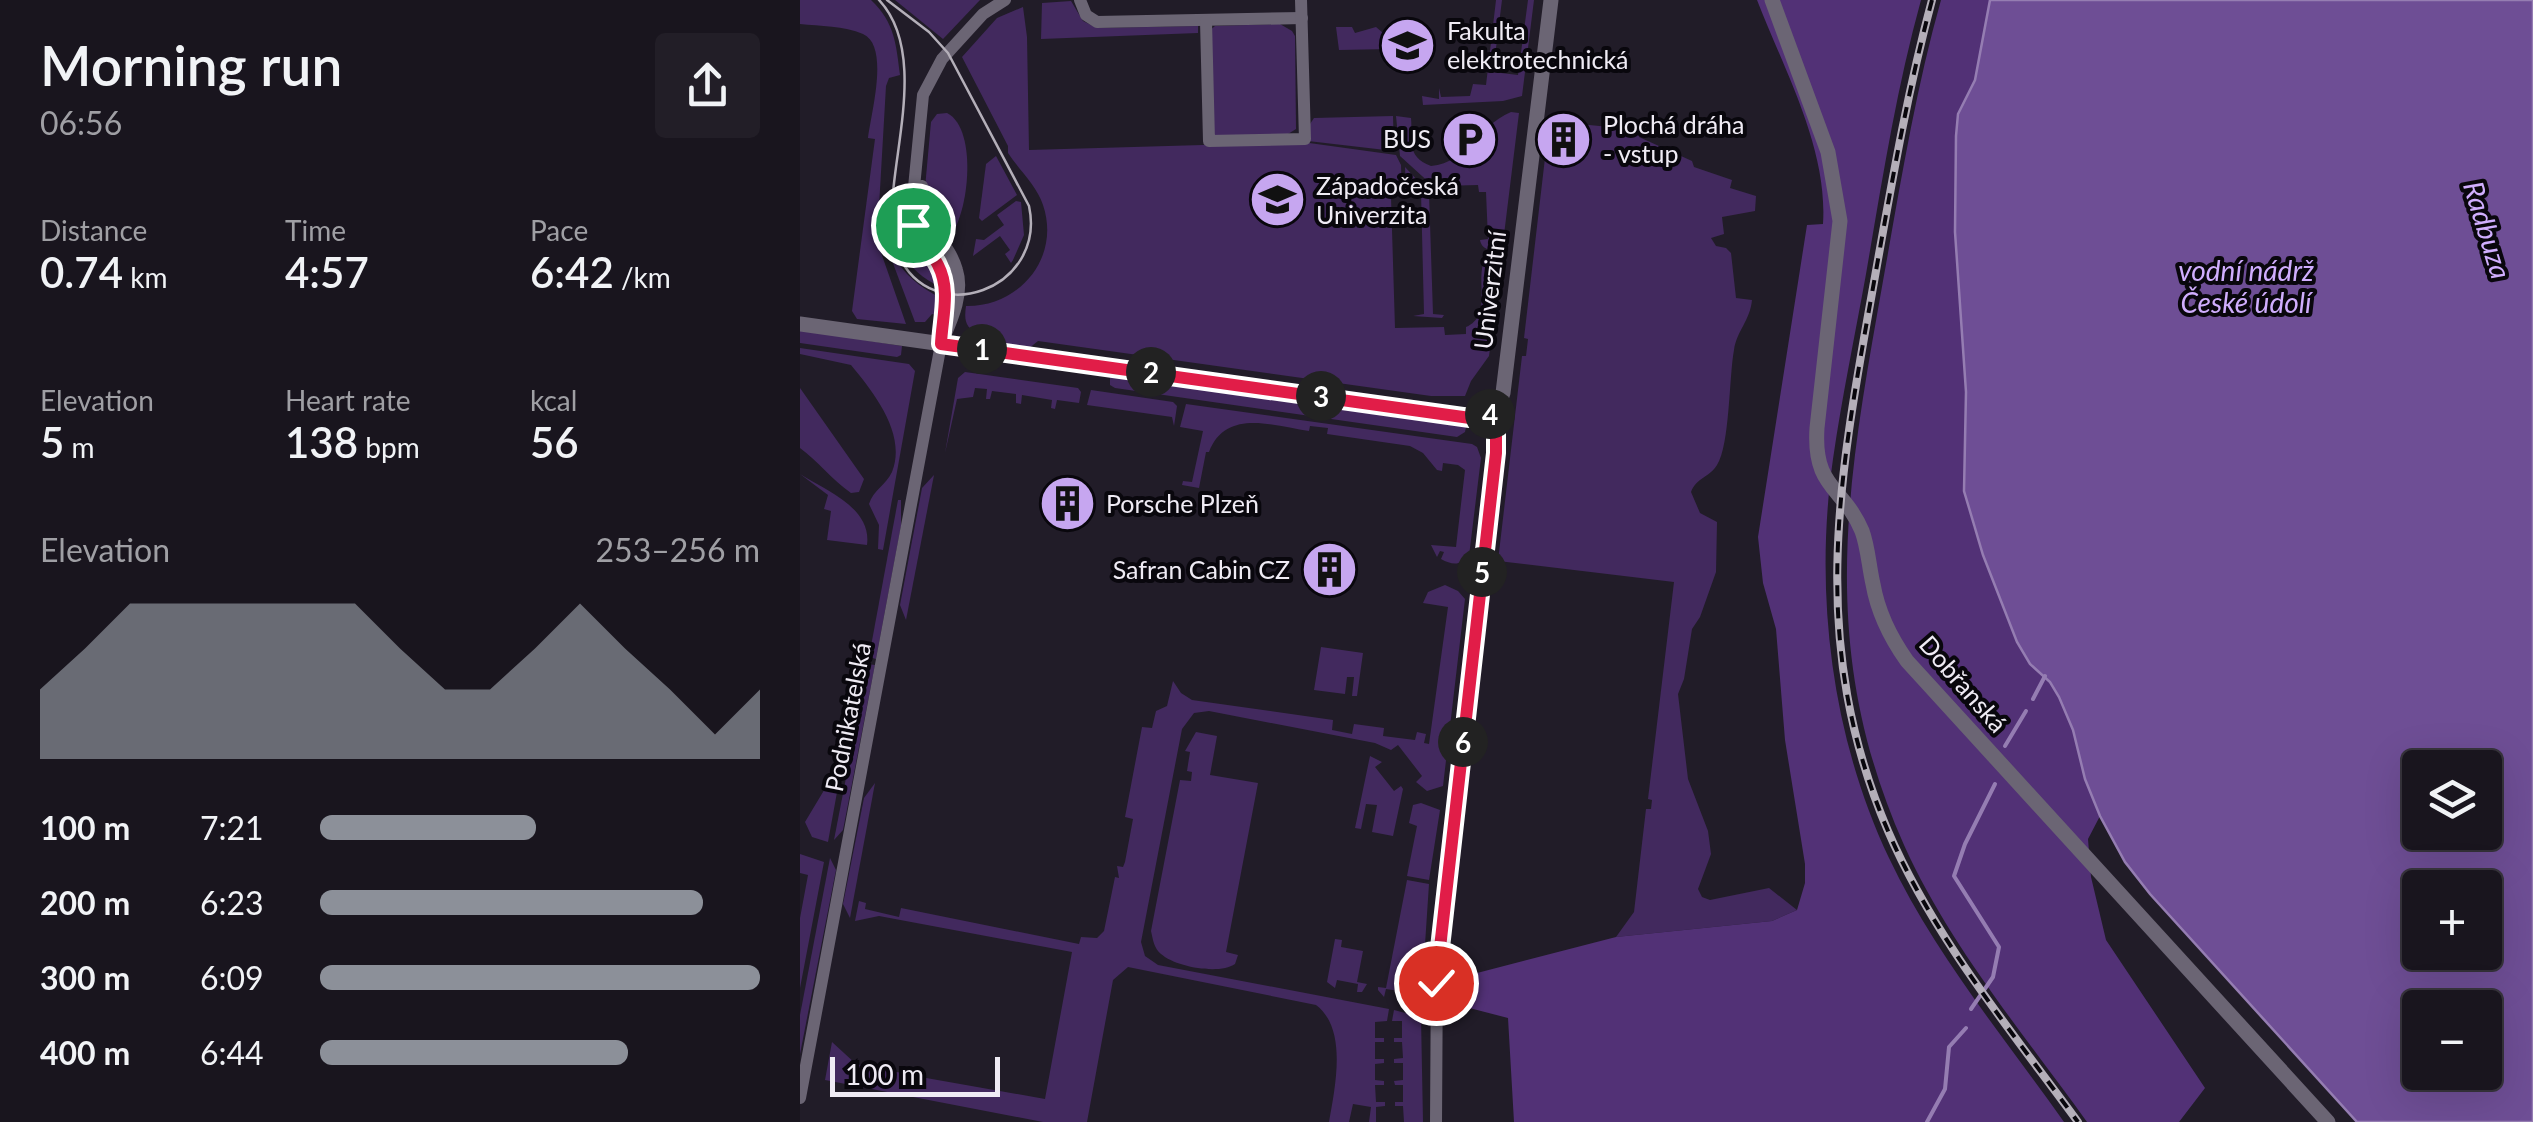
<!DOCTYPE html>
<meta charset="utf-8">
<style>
body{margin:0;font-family:Lato,sans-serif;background:#221e27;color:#f1f3f6;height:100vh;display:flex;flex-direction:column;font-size:38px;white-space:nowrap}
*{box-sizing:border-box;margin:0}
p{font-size:32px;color:#9f9fa4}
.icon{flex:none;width:55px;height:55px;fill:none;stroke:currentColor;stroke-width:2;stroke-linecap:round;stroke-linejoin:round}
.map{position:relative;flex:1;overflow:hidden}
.side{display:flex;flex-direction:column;background:#19151e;width:800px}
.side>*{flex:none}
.fabs{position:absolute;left:1602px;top:750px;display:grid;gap:20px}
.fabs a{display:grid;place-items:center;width:100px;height:100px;border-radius:10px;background:#19151e;box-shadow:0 10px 40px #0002,0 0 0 2px #37343c;font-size:50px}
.scale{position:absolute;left:30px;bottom:25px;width:170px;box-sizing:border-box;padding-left:10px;border:5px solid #efebf4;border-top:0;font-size:28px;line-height:35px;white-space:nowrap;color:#efebf4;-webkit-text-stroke:8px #09070d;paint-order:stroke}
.pin{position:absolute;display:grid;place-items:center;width:85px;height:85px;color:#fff;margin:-42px;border:5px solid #fff;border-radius:50%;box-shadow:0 2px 10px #0007}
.km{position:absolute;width:50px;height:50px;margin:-25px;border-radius:50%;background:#222;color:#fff;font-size:28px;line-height:50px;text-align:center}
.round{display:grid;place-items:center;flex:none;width:105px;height:105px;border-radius:10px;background:#221e27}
.headline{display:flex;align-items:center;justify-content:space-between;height:170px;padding:0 40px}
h1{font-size:55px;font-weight:600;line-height:75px}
.metrics{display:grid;grid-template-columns:repeat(3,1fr);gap:15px;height:170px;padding:10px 40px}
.metrics div{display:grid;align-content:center}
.metrics b{font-size:42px;font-weight:600}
.metrics small{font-size:28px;font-weight:400}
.metrics p{font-size:28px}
.chart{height:280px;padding:20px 40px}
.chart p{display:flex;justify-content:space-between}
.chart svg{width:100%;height:180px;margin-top:10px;fill:#8c9099;opacity:.7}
ul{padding:0 40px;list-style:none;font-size:32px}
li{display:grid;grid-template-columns:160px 120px 1fr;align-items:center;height:75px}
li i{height:25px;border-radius:12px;background:#8c9099}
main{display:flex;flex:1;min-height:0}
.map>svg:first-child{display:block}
</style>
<main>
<section class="side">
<div class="headline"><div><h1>Morning run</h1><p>06:56</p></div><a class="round"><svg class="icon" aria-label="share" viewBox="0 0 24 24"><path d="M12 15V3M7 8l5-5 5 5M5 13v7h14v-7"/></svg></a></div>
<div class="metrics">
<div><p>Distance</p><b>0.74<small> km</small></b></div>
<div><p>Time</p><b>4:57</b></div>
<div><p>Pace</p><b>6:42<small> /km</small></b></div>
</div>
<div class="metrics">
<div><p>Elevation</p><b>5<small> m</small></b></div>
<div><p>Heart rate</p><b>138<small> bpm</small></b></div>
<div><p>kcal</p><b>56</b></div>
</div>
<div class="chart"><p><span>Elevation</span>253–256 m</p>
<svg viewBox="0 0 160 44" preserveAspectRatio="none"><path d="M0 44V27L10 17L20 6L30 6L40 6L50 6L60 6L70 6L80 17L90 27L100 27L110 17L120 6L130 17L140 27L150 38L160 27V44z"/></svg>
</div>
<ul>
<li><b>100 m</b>7:21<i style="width:49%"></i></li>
<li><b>200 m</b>6:23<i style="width:87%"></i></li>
<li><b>300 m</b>6:09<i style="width:100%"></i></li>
<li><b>400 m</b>6:44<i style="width:70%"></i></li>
</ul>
</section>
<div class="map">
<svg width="1733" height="1122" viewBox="0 0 1733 1122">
<rect width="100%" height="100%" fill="#211c28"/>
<!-- green -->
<g fill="#42295e">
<path d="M0,0H71C95,23 96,44 100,75L89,78L86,86L77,241L106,324L57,319L52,311L75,139L68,138C71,113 90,46 63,34C44,26 20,26 0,24Z"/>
<path d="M95,0H180L143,39Z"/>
<path d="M696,0H702L693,72L718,75L728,0H734L722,96L703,101L623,105L622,96L639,99V88L641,97L670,96L673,84L686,85Z"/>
<path d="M271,1L283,21L297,28L398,26V33L241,39L242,3Z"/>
<path d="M223,7L227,37L229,150L502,142L596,155L601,165L602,196L591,197L595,328L644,327L645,335L666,334V327C691,316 677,286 683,264L687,261L701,262L689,356L671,381L665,396H631L238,341L228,349L179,340L180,335C165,328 164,320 166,306C219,307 261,258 243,205C237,186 219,170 208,153V146L162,57L197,18Z"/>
<path d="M480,24L492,31L495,36L496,129L488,134L411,136L409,31L415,26Z"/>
<path d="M552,27L555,33L576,27L590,39V49L539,50L536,27Z"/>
<path d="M711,112L719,113L702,251C692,250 682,251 680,240L688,239L686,192H679L678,185L641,186V193H633V186L600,156L596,116L611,118C613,139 605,156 631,166C669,162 676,127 711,112Z"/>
<path d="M147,113C179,129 169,221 146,241L131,221L125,188L131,122L137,114Z"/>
<path d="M593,116L594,151L508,141V127L514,118Z"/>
<path d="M769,123L840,130L839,137L892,161L894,167L932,180L930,188L956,196L955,211L922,217L924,234L911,238L916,246L926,248L931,253L936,298L952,300C950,321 937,330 934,350C929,376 930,445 917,465C909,478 897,477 891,492L900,513L917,522L916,572L900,617L892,629L884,679L878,694L888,779L908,831L911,854L898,889L902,897L910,900L969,888L997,910L972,921L816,937L834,912L846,809H851L852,800L848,799L874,582L698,561L722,356H726L728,339L724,338L745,158L771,136Z"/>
<path d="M196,156L217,195L182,221L179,218L186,164Z"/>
<path d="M605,167L629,193L633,314L644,315L642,318L613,316L624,314L621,192H606Z"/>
<path d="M96,201L98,214L103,215L110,240L134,267L141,287C102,270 94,241 96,201Z"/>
<path d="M216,201L221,202L224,235L213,260L211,263L205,254L210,250L200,236L173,256L176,239L184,240L204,225L197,215Z"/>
<path d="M88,238C95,268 114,284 141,298L136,315L132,314L125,322H115L91,258Z"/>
<path d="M0,330L102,346L101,355L97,357L0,343Z"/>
<path d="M0,348L109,364L115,371L83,550L78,549L79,525L69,504C73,490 86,485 92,472C107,434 74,393 51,365L0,354Z"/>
<path d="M165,372L278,388L281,392L279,403L257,400L255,409L251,408L252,400L222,395L221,404L216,403V394L192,391L190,399H186L187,389L175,388L173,397L157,399L145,453L158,378Z"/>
<path d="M310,377L666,427L665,432L657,437L315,388L310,385Z"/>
<path d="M0,388L64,479L59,492L51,493C32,480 18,461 0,448Z"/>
<path d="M291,390L373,402L377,406L374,426L372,417L287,405Z"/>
<path d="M386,404L672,444L677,447L681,458L669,556C660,566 652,565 641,559L644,552L640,551L637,557L631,545L656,547L665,470L658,465L643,463L642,471L637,470L623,453L610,446L527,434L528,428L510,426L509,431C473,426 426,408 409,452H406L399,488L382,485L383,481L392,482L403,431L380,427Z"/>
<path d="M0,474C27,491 72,508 67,545L27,540L31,511L24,509L28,495Z"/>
<path d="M134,475L106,620L100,605L122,488Z"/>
<path d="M98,500H101V526L76,659L69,657Z"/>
<path d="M645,585L658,591L665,599L643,786L627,791L616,782L622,776L598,745L591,750L575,743L409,711L394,713L382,729L341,942L345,956L358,965L589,1009L587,1021L575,1022V1038H584V1042H575V1059H584V1063L575,1064V1080L584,1081V1085H575L576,1102H585V1106L576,1107V1122H569L571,1107L553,1104L549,1122H529C535,1087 548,1029 516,1005L328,967L313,980L287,1122H243L25,1080L32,1042L56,1064L107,1074L106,1086L126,1089V1084L114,1082L115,1076L245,1099L272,952L79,916L55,921L59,901L66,903L65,909L99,917L101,908L279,944L281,937L297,938L304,931L315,877L319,878L317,866L323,867L325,862L333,819L325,817L342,727L352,728L356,711L367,706L373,681L381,693L392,700L533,720L532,730L552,734L554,724L584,728L583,736L615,740L617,732L626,734L624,743L629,744L648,607L623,603L628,592Z"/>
<path d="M521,647L563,653L557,696H552L554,677H547L545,694L514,690Z"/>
<path d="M68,664L75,665L43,830L34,840Z"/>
<path d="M396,732L417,736L410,775L458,783L426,952L438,955L435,964C419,975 376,967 361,954C354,948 353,940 351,931L380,780L391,781L392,772L387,771L390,752L385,751Z"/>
<path d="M40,747L45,748L28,842L12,837L5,822L32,777Z"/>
<path d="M570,756L582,762L575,767L594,791L601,786L603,789L593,836L572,832L577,805L566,804L561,829L555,828Z"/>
<path d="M75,783L50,918L43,904L64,798Z"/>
<path d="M621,803L640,810L629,880L607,876L617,826L609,823L613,805Z"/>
<path d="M0,854L24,862L0,988V918L8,875L0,873Z"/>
<path d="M30,858L36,870L0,1054V1015Z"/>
<path d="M607,880L629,884L621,1005L598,1000L599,991L586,989L584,997L578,990V987L586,988Z"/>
<path d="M535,939L542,940L541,947L563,951L557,982L567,984L562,992H557L558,984L537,980L535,988L527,982Z"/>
<path d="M594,1010L621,1017L623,1122H604L603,1106H595V1102H603V1085H595L594,1081L603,1080V1063H594V1059L603,1058L602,1042H594V1038H602V1021H592Z"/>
</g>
<!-- forest -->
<g fill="#523176">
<path d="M957,0H1121C1096,90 1082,182 1066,274C1055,335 1042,397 1033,459C1014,592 1031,736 1089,858C1134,953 1203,1036 1264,1122H714L708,1018L654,1004V979L816,937L972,921L997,910L1005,883V864L985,740L976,629L963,583L958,537L1007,225L1023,224C1028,148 984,70 957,0Z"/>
<path d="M1141,0H1190L1175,80L1158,114L1156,136L1155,232L1166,392L1164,491L1174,528L1208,621L1230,664L1250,682L1259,697L1273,730L1285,779L1300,816L1288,839L1291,877L1306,940L1405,1088L1379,1122H1287C1223,1033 1149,945 1104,845C1016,647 1047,484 1083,281C1100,187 1115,92 1141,0Z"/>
</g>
<!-- water -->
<path fill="#6e4e95" stroke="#957db2" stroke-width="2.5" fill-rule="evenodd" d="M1190,0H1733V1122H1557L1350,894L1325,862L1300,816L1285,779L1273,730L1259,697L1250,682L1230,664L1217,642L1183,555L1164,491L1166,392L1155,232L1156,136L1158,114L1175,80ZM1620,768H1685V832H1620ZM1620,888H1685V952H1620ZM1620,1008H1685V1072H1620Z"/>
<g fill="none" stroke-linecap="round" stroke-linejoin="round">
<!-- stream -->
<g stroke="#957db2" stroke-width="4">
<path d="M1233,699L1245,676"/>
<path d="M1205,746L1226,711"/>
<path d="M1171,1009L1193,977L1199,947L1154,876L1165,844L1195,784"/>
<path d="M1127,1122L1145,1089L1149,1047L1166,1028"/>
</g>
<!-- minor -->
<g stroke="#6b6574" stroke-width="12">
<path d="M280,0L286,15L297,22L502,18"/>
<path d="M406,21L409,141L505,139L501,0"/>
<path d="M122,186C118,229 147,235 157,270C164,292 153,318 144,338"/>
<path d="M0,1098L141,344C142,319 151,290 139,266C130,248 116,239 111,218L123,95L142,59L183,14L205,0"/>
<path d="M636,1122L637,961L696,453V410"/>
</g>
<!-- tertiary -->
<g stroke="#6b6574" stroke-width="15">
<path d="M972,0L1028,152L1040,221L1017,428C1013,489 1043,486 1062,531C1068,547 1069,567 1073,584C1078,613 1090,637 1107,661L1528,1122"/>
<path d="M0,324L670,418C689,418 698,410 703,393L751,0"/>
</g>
<!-- tram -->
<path stroke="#b4afb9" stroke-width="2.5" d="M79,0C123,47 98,134 93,193C91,214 89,234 98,254C132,331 247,289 229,206L148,53L129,32L87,0"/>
<defs>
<path id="rail" d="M1132,0C1107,93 1091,187 1074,282C1039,477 1007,641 1088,831C1134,938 1210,1029 1278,1122"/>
</defs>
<!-- rail casing -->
<use href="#rail" stroke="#b4afb9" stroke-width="8"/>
<!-- rail -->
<use href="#rail" stroke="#09070d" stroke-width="4" stroke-dasharray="11" stroke-linecap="butt"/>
</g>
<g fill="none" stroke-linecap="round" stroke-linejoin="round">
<defs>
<path id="route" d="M113,225C117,242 131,250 138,265C151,290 142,318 141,344L670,418L684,417L696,410V453L636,983"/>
</defs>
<!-- route casing -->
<use href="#route" stroke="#fff" stroke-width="20"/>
<!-- route -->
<use href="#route" stroke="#e11d48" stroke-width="12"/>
</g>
<!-- icons -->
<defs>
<symbol id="university-disc" viewBox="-11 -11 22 22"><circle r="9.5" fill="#c6a6f0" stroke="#09070d"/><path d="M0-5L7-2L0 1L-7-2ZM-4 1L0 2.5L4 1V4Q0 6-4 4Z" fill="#111"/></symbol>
<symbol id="parking-disc" viewBox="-11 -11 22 22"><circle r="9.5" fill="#c6a6f0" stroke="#09070d"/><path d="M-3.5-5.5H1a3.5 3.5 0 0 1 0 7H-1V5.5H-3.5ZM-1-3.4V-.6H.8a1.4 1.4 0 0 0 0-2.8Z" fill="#111"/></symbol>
<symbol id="building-disc" viewBox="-11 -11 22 22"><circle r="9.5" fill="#c6a6f0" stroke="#09070d"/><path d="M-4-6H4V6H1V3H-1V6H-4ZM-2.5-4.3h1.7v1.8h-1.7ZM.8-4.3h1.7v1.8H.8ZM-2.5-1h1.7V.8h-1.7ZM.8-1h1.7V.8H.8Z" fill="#111"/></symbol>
</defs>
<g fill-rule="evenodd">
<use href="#university-disc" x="576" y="14" width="63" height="63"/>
<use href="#parking-disc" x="638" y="108" width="63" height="63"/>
<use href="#building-disc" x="732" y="108" width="63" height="63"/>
<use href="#university-disc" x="446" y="168" width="63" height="63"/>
<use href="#building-disc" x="236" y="472" width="63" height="63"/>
<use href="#building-disc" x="498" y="538" width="63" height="63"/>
</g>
<g text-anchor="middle" stroke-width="8" stroke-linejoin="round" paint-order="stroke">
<!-- poi labels -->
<g font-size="25" fill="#efebf4" stroke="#09070d" text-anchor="start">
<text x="647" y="40">Fakulta<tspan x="647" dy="29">elektrotechnická</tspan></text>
<text x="803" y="134">Plochá dráha<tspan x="803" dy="29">- vstup</tspan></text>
<text x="631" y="148" text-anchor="end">BUS</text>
<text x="516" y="195">Západočeská<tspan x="516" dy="29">Univerzita</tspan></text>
<text x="306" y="513">Porsche Plzeň</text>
<text x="490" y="579" text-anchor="end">Safran Cabin CZ</text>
</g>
<!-- street labels -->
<g font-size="25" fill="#efebf4" stroke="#09070d">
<text transform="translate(690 290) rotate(-83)" y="9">Univerzitní</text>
<text transform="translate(1163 684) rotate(49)" y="9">Dobřanská</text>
<text transform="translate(48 717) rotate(-79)" y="9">Podnikatelská</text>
</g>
<!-- water labels -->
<g font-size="28" font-style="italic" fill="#d0aefe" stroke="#09070d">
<text transform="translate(1687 230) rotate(73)" y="10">Radbuza</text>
<text x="1446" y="281">vodní nádrž<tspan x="1446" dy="32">České údolí</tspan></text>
</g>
</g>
</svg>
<div class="fabs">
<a><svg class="icon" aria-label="layers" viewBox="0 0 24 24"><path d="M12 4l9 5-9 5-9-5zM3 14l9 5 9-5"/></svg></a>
<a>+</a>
<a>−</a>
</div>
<div class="scale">100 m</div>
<div class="pin" style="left:113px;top:225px;background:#1e9e55"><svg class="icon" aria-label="arrive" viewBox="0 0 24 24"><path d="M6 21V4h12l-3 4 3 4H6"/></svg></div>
<div class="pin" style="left:636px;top:983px;background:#d93025"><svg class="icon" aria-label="check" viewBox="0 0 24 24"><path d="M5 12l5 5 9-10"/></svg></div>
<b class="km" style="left:182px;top:349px">1</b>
<b class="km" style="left:351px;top:372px">2</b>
<b class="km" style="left:521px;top:396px">3</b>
<b class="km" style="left:690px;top:414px">4</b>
<b class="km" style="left:682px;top:572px">5</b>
<b class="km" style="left:663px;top:742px">6</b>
</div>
</main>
